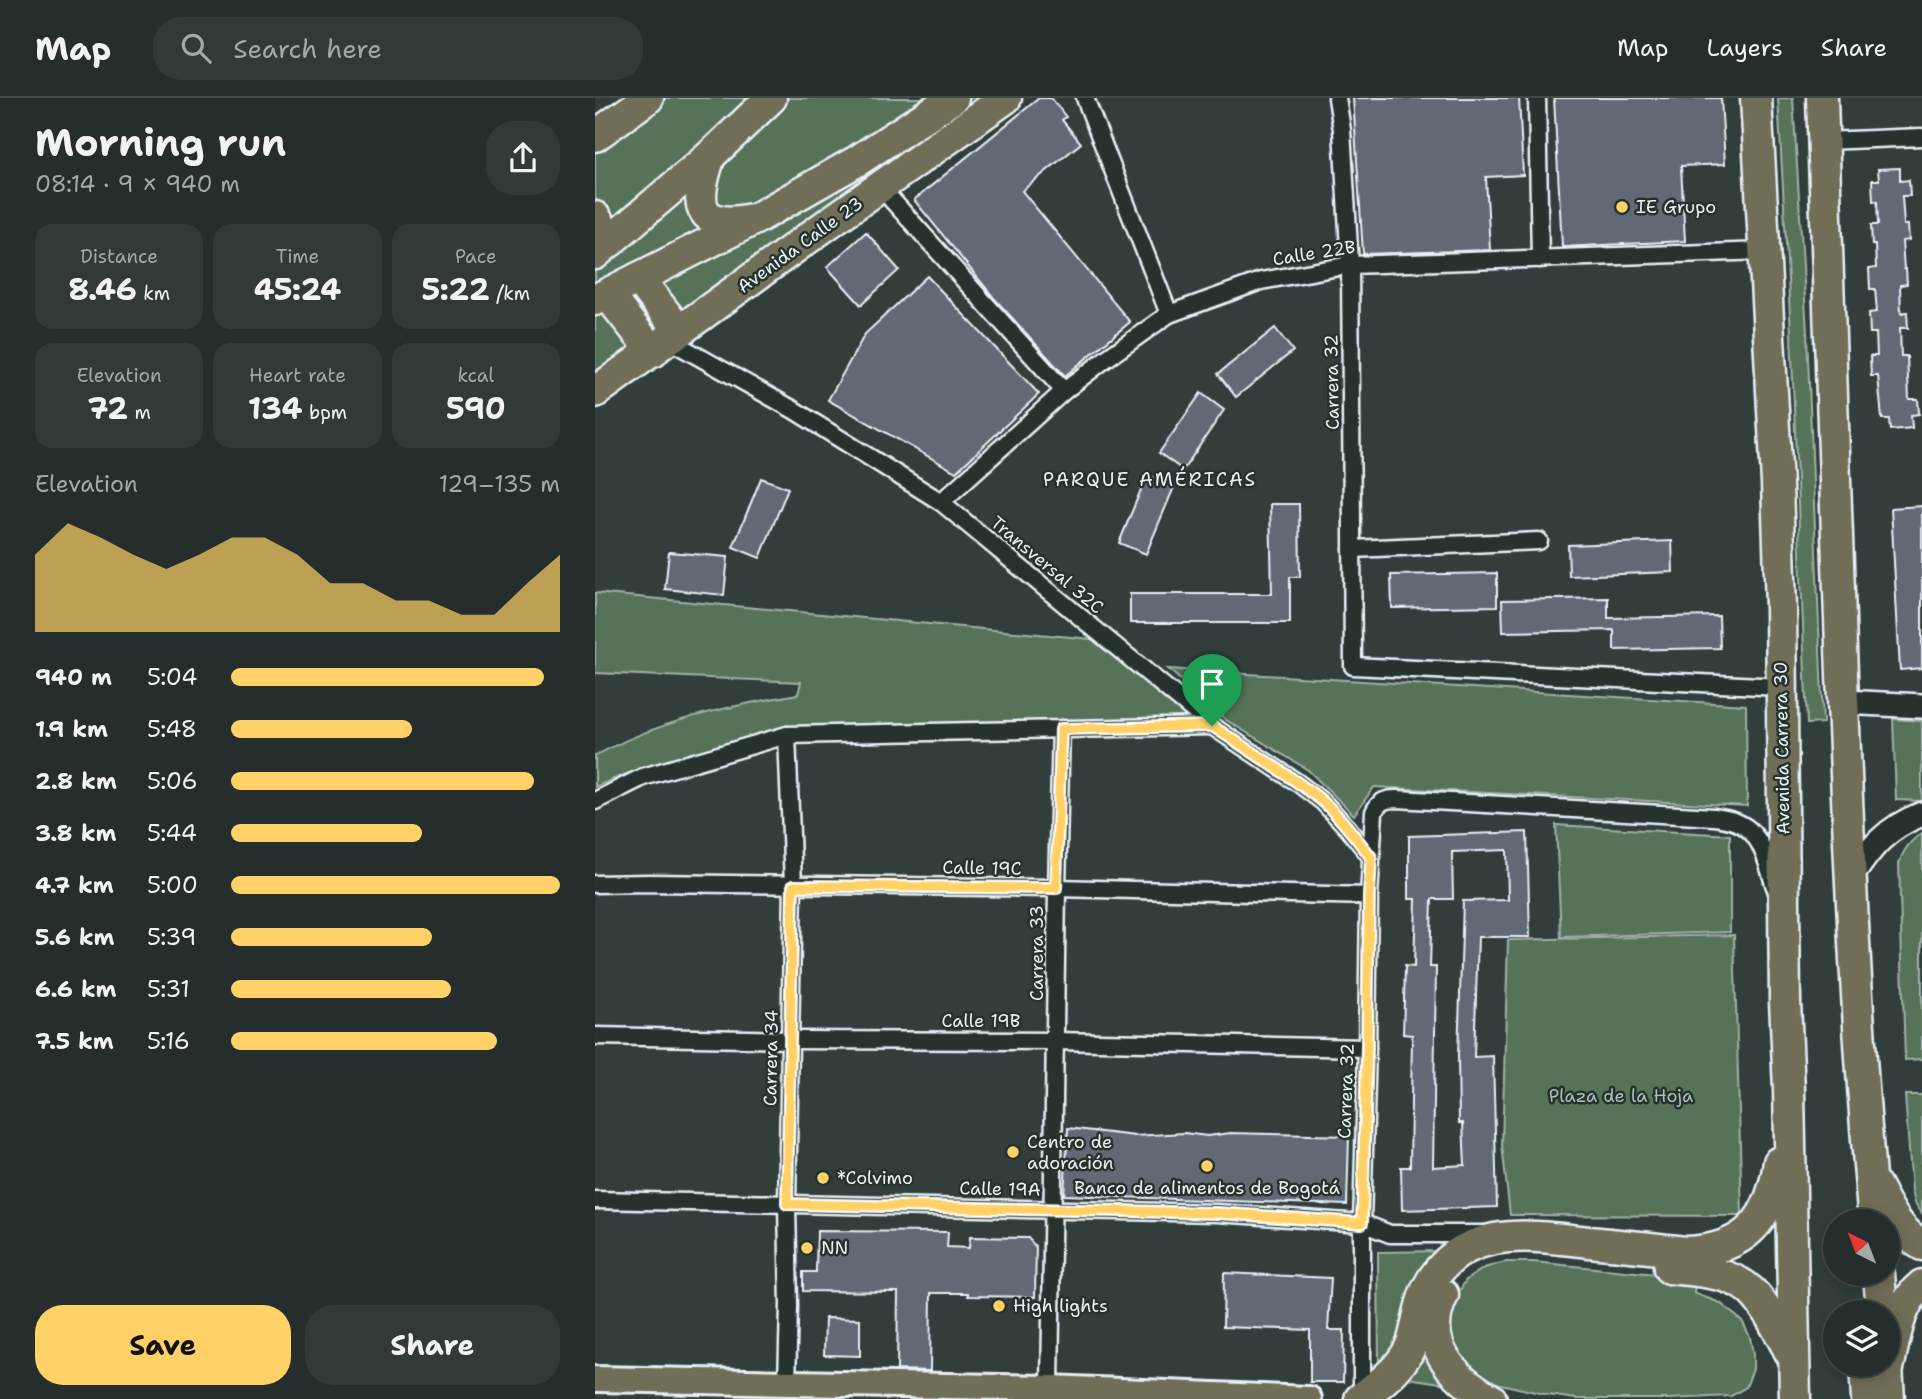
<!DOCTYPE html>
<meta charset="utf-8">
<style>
body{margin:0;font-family:"Shantell Sans",sans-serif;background:#313a38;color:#f1f3f6;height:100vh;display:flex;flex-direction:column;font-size:26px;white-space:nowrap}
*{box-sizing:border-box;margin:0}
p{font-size:23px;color:#a3a8a9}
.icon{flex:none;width:38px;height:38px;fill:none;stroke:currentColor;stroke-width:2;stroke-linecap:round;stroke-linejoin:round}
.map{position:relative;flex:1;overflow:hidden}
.drawer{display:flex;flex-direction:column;background:#252e2c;width:595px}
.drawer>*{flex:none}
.needle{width:46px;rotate:318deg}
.buttons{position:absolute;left:1228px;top:1111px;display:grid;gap:14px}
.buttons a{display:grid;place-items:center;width:77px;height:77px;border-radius:50%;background:#252e2c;box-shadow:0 4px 18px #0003,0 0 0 2px #424a48;font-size:35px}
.pin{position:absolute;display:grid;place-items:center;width:60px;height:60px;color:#fff;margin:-72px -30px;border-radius:50% 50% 50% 0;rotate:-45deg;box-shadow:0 0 7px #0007}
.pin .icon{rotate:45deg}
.round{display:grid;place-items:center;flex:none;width:74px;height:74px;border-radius:28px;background:#313a38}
.overview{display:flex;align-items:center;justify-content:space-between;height:119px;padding:0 35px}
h1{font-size:38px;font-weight:700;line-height:52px}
.metrics{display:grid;grid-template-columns:repeat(3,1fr);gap:10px;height:119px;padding:7px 35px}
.metrics div{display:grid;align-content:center;border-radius:18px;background:#313a38;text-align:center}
.metrics b{font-size:30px;font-weight:700}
.metrics small{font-size:19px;font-weight:400}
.metrics p{font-size:19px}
.chart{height:196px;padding:14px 35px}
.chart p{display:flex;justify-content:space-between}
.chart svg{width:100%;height:126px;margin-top:7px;fill:#ffd166;opacity:.7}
.button{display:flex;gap:14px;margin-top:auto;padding:14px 35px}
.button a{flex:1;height:80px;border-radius:28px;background:#ffd166;color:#111;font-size:28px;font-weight:700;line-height:80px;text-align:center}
.button a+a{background:#313a38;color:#f1f3f6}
ul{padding:0 35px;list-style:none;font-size:23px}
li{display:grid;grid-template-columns:112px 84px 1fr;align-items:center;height:52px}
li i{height:18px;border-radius:9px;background:#ffd166}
header{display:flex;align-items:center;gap:42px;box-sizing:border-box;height:98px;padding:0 35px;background:#252e2c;border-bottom:2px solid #424a48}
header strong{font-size:33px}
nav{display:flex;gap:38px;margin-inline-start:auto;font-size:24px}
.search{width:490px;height:63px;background:#313a38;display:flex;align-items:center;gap:18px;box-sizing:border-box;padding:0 24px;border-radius:28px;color:#a3a8a9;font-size:26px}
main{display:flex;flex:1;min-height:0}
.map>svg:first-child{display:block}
</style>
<header>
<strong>Map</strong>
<div class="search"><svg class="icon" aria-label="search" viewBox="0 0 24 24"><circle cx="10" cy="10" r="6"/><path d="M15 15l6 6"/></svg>Search here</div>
<nav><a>Map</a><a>Layers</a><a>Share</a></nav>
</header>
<main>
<section class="drawer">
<div class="overview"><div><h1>Morning run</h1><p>08:14 · 9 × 940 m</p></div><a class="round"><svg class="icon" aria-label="share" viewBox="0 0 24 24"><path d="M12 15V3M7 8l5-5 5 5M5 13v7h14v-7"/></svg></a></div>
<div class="metrics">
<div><p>Distance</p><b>8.46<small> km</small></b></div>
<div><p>Time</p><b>45:24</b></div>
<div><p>Pace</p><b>5:22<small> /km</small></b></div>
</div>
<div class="metrics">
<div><p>Elevation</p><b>72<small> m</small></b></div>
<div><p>Heart rate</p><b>134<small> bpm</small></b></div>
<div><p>kcal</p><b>590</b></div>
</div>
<div class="chart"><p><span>Elevation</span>129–135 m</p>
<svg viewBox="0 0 160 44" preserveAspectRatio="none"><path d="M0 44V17L10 6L20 11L30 17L40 22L50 17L60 11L70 11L80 17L90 27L100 27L110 33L120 33L130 38L140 38L150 27L160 17V44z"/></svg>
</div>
<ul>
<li><b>940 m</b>5:04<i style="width:95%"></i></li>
<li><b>1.9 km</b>5:48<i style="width:55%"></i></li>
<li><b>2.8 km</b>5:06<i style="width:92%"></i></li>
<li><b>3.8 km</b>5:44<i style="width:58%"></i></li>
<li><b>4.7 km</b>5:00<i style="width:100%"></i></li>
<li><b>5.6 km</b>5:39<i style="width:61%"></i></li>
<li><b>6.6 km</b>5:31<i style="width:67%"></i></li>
<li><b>7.5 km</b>5:16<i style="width:81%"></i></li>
</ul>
<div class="button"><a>Save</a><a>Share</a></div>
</section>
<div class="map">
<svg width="1327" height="1301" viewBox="0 0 1327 1301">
<rect width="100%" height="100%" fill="#313e3b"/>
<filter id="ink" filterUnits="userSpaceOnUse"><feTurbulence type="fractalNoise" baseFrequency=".0143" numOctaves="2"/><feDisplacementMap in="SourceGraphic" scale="14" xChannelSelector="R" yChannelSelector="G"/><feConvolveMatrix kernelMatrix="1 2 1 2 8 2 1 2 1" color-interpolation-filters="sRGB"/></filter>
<g filter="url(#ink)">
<!-- green -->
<g fill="#577258" stroke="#a0b2a8" stroke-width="2">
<path d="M68,0H160L20,130L0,100V48Z"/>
<path d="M193,0H338L282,35L143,113L132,115L110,96L122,71Z"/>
<path d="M374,0H394L88,219L64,186L160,134L298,54Z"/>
<path d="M1183,0H1198L1212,235L1228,625L1212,626L1196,236Z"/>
<path d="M93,91L115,128L0,189V169Z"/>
<path d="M4,214L14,215L47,250L0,283V215Z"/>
<path d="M0,495L497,541L594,621L237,627L191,631L141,643L31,676L0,689V658C62,623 134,608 203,596L206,584L0,575Z"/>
<path d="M573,571L1151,607L1152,708L779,689L759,717L713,672L631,622Z"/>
<path d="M1298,621L1327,623V703L1301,702Z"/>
<path d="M961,727L1135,737V834L966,839Z"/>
<path d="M1327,735V961L1310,962L1304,765C1309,751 1315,743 1327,735Z"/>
<path d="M1139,837L1147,1118L915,1117L907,1047L913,842Z"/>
<path d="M1310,997H1327V1115L1320,1105L1317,1092Z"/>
<path d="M847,1153L807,1238L784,1274L783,1154Z"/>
<path d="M910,1164H938L1101,1180L1099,1195L1125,1205L1147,1223L1155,1239L1158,1256V1271L1151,1289L1136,1298L1074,1301H981L953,1297L885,1281L861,1258L851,1227L861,1199L871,1182L889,1170Z"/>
<path d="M828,1250L859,1287L806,1279Z"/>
</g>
<!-- building -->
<g fill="#5f6b75" stroke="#e8f1f8" stroke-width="2" fill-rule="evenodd">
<path d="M444,0H456L471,19L467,22L486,45L427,93L535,224L470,278L399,200L319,102Z"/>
<path d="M758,0H924L928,77L891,79L895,152L768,156Z"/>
<path d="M959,0H1126L1130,66L1086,68L1090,143L967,149Z"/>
<path d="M1305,70V83L1314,82L1315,98H1307L1309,127H1313L1314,142L1307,143L1309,171H1311L1312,186L1305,187L1306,215L1312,214L1313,230H1305L1306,258H1312L1314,301H1323L1324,316L1316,317L1317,330L1295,332L1294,321H1287L1283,278H1276L1275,258H1282L1281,235H1275L1274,215L1282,214L1280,191H1275L1274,171L1281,170L1280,147H1277L1276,127H1283L1282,103H1278L1277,82H1284L1283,71Z"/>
<path d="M271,134L304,172L266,207L232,169Z"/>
<path d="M332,178L444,296L361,374L233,302L270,236Z"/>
<path d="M680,230L698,253L641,299L623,276Z"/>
<path d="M606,295L629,312L588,372L564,355Z"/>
<path d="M552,377L579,389L551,456L524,445Z"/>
<path d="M166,380L193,390L165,460L138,449Z"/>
<path d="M675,406H704L705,479H695V525H535V496H677Z"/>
<path d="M1327,408V570L1305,572L1296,410Z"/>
<path d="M1077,443L1078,474L974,478L973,447Z"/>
<path d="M74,454L133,459L129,497L70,491Z"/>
<path d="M902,475V508L797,510L796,477Z"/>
<path d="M1013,500V520L1124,518L1125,550L1019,552V532L908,534L907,502Z"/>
<path d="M932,734L935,839H883L879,959L898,958L902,1109L807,1112L806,1069H815L817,937L808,936L810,868L819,869L821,801H814V738ZM912,752L913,802L868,803L863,958L864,1025H868L870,1067L838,1069L841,869H835L837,801H858L857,754Z"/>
<path d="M473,1030L540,1038L589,1035L612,1038L636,1035L754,1038L752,1107L469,1097Z"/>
<path d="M222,1133L353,1134L352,1149L374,1150L375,1139L433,1140L441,1149L440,1199L373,1198V1195H336L335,1273L302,1272L303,1194L208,1193V1174H221Z"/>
<path d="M629,1175L736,1180L733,1232H749L748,1284H715V1232L628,1229Z"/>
<path d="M230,1220L265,1221V1258L229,1257Z"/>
</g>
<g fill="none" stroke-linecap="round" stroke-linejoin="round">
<defs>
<g id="street">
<path d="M490,0L574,216"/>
<path d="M742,0L747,32L755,167L758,568L1186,589"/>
<path d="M942,0L945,161"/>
<path d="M1229,43L1327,39"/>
<path d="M296,101L469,293"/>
<path d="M74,242L199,312L346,404L617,628L703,685L728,704L752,729L776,759"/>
<path d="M346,404L469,293L512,260L574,216L666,183L755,167L1170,153"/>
<path d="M757,451L944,443"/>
<path d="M192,637L198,787L192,1106L194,1208L192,1285"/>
<path d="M0,703L48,679L192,637L617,628"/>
<path d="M0,786L54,785L462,790L774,798"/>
<path d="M0,938L196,942L461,943L772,950"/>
<path d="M0,1102L622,1115L767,1125L795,1136H888"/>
<path d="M767,1289V1125L772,950L774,798L779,714C784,703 791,701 802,701L1119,719C1126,720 1134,721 1141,724C1167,733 1172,765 1180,789"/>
<path d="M455,1290L462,790L466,631"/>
</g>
<g id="secondary">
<path d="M1248,604L1327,608"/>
<path d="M1255,781C1276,749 1291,730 1327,716"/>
</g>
<path id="primary" d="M0,1281L455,1290L714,1301"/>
<g id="highway">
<path d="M1161,0L1182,385L1186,510L1190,903L1194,992L1200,1301"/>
<path d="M1227,0C1234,201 1240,403 1248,604C1255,778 1263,951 1279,1124"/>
<path d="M0,38L53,0"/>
<path d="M115,58C100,102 98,133 157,121"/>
<path d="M0,119L16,143"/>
<path d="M0,156L115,58L176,0"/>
<path d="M43,180L85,234"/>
<path d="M12,196L58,254"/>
<path d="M0,202L162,120L262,63L358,0"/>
<path d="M0,294L238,122L411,0"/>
<path d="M1281,1088C1293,1111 1303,1133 1327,1147"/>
<path d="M1074,1170C1153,1177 1158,1184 1195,1254"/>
<path d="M1284,1176L1287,1214"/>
<path d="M848,1197C824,1245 857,1279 896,1301"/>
<path d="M1270,1267L1272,1301"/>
<path d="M1292,1267L1294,1301"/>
<path d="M1293,1270C1300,1242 1303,1206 1327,1187"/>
<path d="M765,1301C785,1285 810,1268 818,1242C823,1225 824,1207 832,1191C865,1126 934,1137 994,1144C1026,1147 1058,1150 1090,1154C1151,1152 1176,1122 1184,1064"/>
</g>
</defs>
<!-- street casing -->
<use href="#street" stroke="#e8f1f8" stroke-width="21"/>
<!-- secondary casing -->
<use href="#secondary" stroke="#e8f1f8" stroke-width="28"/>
<!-- primary casing -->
<use href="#primary" stroke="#e8f1f8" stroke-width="30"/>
<!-- highway casing -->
<use href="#highway" stroke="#e8f1f8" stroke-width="35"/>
<!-- street -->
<use href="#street" stroke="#26332d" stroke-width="16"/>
<!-- secondary -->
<use href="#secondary" stroke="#26332d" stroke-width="23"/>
<!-- primary -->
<use href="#primary" stroke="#716e59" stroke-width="24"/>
<!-- highway -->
<use href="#highway" stroke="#716e59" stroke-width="30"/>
</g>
</g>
<g fill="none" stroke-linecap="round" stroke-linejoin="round" filter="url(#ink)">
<defs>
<path id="route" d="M617,628C654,652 692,675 726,702C745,718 760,739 776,759L774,798L772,950L767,1125L622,1115L192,1106L198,788L461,790L466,631Z"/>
</defs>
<!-- route casing -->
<use href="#route" stroke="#fff" stroke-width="14"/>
<!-- route -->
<use href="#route" stroke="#ffd166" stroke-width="9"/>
</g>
<!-- markers -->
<g fill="#ffd166" stroke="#26332d" stroke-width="2.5">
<circle cx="1027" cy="109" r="7"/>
<circle cx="418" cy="1054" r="7"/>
<circle cx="612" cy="1068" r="7"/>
<circle cx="228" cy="1080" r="7"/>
<circle cx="212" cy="1150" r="7"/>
<circle cx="404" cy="1208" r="7"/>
</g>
<g text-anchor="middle" stroke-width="5" stroke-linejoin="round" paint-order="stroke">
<!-- poi labels -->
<g font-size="18" fill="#e8f1f8" stroke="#26332d" text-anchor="start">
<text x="1041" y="115">IE Grupo</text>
<text x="432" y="1050">Centro de<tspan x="432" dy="21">adoración</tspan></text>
<text x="242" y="1086">*Colvimo</text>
<text x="612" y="1096" text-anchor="middle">Banco de alimentos de Bogotá</text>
<text x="226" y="1156">NN</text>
<text x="418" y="1214">High lights</text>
</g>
<!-- street labels -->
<g font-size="18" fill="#e8f1f8" stroke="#26332d">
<text transform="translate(205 147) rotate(-36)" y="6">Avenida Calle 23</text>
<text transform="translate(719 155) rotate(-9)" y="6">Calle 22B</text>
<text transform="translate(737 284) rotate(-91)" y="6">Carrera 32</text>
<text transform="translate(452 467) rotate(40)" y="6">Transversal 32C</text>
<text transform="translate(1187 650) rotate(-91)" y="6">Avenida Carrera 30</text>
<text transform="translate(387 770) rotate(1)" y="6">Calle 19C</text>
<text transform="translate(442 855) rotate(-90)" y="6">Carrera 33</text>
<text x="386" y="929">Calle 19B</text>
<text transform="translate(176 960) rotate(-89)" y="6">Carrera 34</text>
<text transform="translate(751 993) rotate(-88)" y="6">Carrera 32</text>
<text transform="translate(405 1091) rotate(1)" y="6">Calle 19A</text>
</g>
<!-- park labels -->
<g font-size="18" fill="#aebeb8" stroke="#26332d">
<text x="1026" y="1004">Plaza de la Hoja</text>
</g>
<!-- neighbourhood labels -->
<g font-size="19" letter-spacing="2" fill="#e8f1f8" stroke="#26332d">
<text x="555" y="388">PARQUE AMÉRICAS</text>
</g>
</g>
</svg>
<div class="buttons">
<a><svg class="needle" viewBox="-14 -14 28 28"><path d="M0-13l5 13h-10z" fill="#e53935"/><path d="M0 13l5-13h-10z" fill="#a3a8a9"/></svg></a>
<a><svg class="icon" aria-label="layers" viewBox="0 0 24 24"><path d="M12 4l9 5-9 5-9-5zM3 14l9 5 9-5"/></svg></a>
</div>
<div class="pin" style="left:617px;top:628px;background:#1e9e55"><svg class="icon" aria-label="arrive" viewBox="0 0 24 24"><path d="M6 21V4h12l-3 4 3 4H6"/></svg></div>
</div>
</main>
